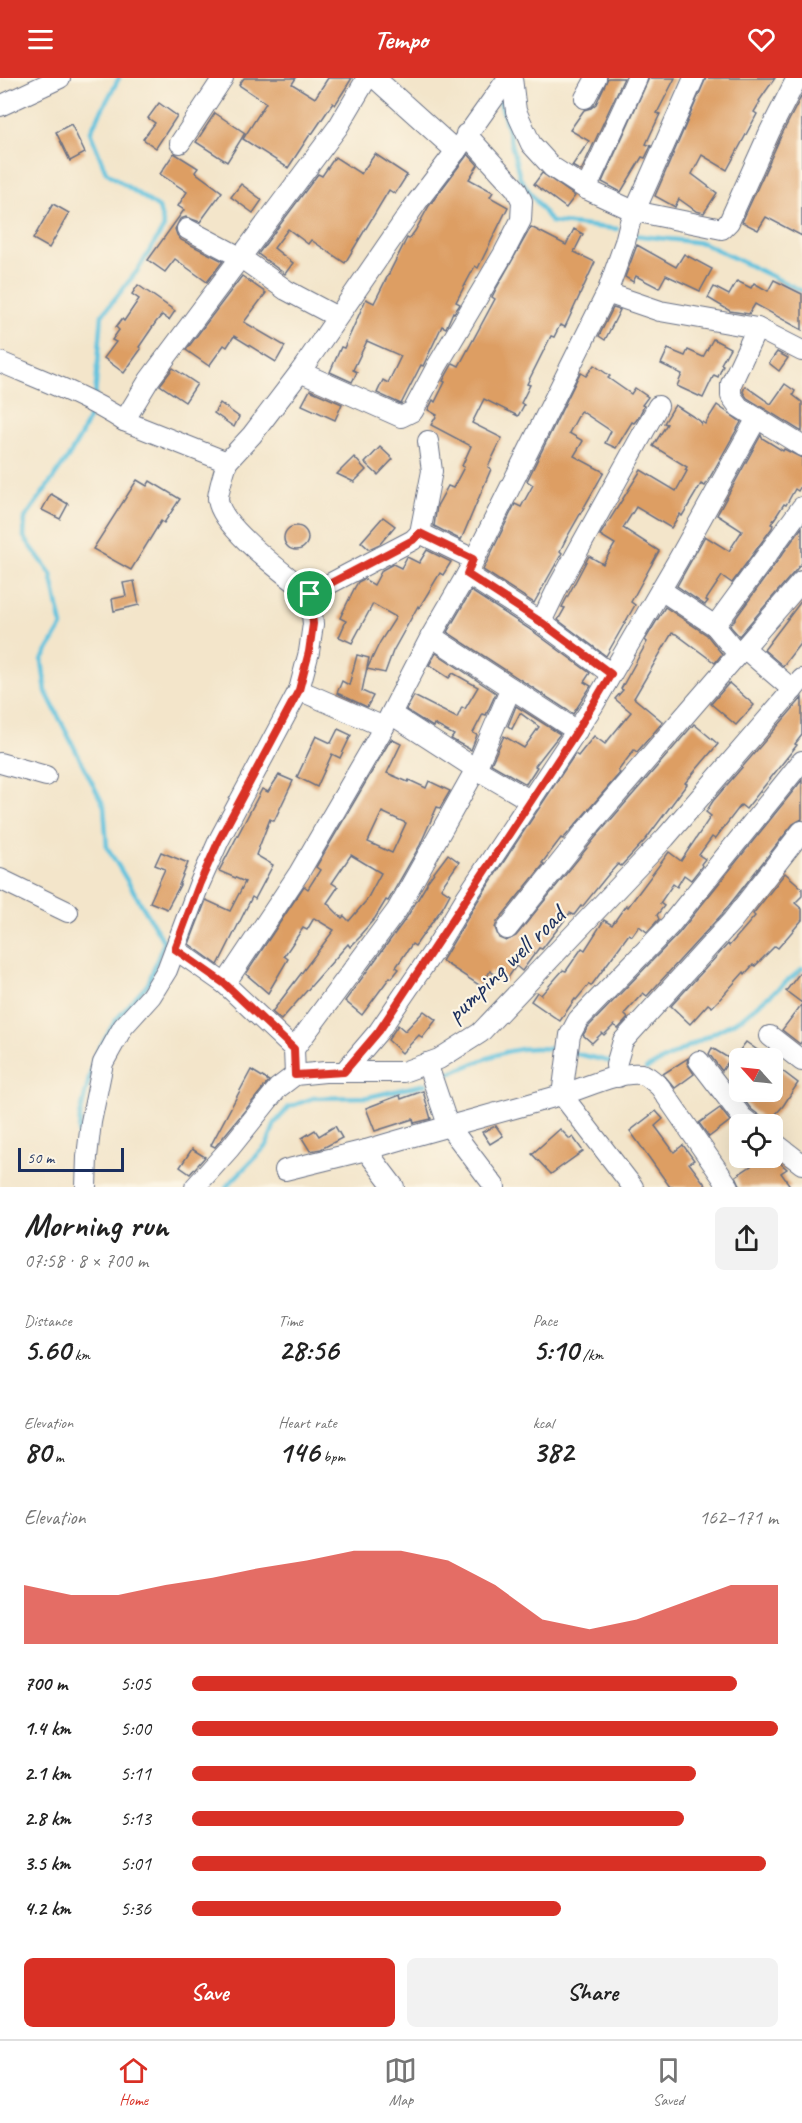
<!DOCTYPE html>
<meta charset="utf-8">
<style>
body{margin:0;font-family:Caveat,sans-serif;background:#f2f2f2;color:#222;height:100vh;display:flex;flex-direction:column;font-size:22px;white-space:nowrap}
*{box-sizing:border-box;margin:0}
p{font-size:20px;color:#767676}
.icon{flex:none;width:33px;height:33px;fill:none;stroke:currentColor;stroke-width:2;stroke-linecap:round;stroke-linejoin:round}
.map{position:relative;height:1109px;overflow:hidden}
.sheet{display:flex;flex-direction:column;background:#fff;flex:1}
.sheet>*{flex:none}
.needle{width:39px;rotate:297deg}
.fabs{position:absolute;left:729px;top:970px;display:grid;gap:12px}
.fabs a{display:grid;place-items:center;width:54px;height:54px;border-radius:9px;background:#fff;box-shadow:0 6px 24px #0002;font-size:30px}
.scale{position:absolute;left:18px;bottom:15px;width:106px;box-sizing:border-box;padding-left:6px;border:3px solid #1b2f5e;border-top:0;font-size:16px;line-height:21px;white-space:nowrap;color:#1b2f5e;-webkit-text-stroke:4px #fcf5e5;paint-order:stroke}
.pin{position:absolute;display:grid;place-items:center;width:51px;height:51px;color:#fff;margin:-26px;border:3px solid #fff;border-radius:50%;box-shadow:0 2px 6px #0007}
.round{display:grid;place-items:center;flex:none;width:63px;height:63px;border-radius:9px;background:#f2f2f2}
.overview{display:flex;align-items:center;justify-content:space-between;height:102px;padding:0 24px}
h1{font-size:33px;font-weight:800;line-height:45px}
.metrics{display:grid;grid-template-columns:repeat(3,1fr);gap:9px;height:102px;padding:6px 24px}
.metrics div{display:grid;align-content:center}
.metrics b{font-size:30px;font-weight:800}
.metrics small{font-size:16px;font-weight:400}
.metrics p{font-size:16px}
.chart{height:168px;padding:12px 24px}
.chart p{display:flex;justify-content:space-between}
.chart svg{width:100%;height:108px;margin-top:6px;fill:#d93025;opacity:.7}
.cta{display:flex;gap:12px;margin-top:auto;padding:12px 24px}
.cta a{flex:1;height:69px;border-radius:9px;background:#d93025;color:#fff;font-size:24px;font-weight:800;line-height:69px;text-align:center}
.cta a+a{background:#f2f2f2;color:#222}
ul{padding:0 24px;list-style:none;font-size:20px}
li{display:grid;grid-template-columns:96px 72px 1fr;align-items:center;height:45px}
li i{height:15px;border-radius:8px;background:#d93025}
header{display:flex;justify-content:space-between;align-items:center;height:78px;padding:0 24px;background:#d93025;color:#fff;font-size:27px;font-weight:800}
.dock{display:flex;justify-content:space-around;align-items:center;height:84px;border-top:2px solid #e0e0e0;background:#fff;font-size:16px;color:#767676}
.dock a{display:grid;justify-items:center;gap:3px}
.dock .current{color:#d93025}
.map>svg:first-child{display:block}
</style>
<header><svg class="icon" aria-label="menu" viewBox="0 0 24 24"><path d="M4 6h16M4 12h16M4 18h16"/></svg>Tempo<svg class="icon" aria-label="heart" viewBox="0 0 24 24"><path d="M12 20l-8-8c-3-5 5-10 8-4 3-6 11-1 8 4z"/></svg></header>
<div class="map">
<svg width="802" height="1109" viewBox="0 0 802 1109">
<rect width="100%" height="100%" fill="#fcf5e5"/>
<filter id="ink" filterUnits="userSpaceOnUse"><feTurbulence type="fractalNoise" baseFrequency=".0167" numOctaves="2"/><feDisplacementMap in="SourceGraphic" scale="12" xChannelSelector="R" yChannelSelector="G"/><feConvolveMatrix kernelMatrix="1 2 1 2 8 2 1 2 1" color-interpolation-filters="sRGB"/></filter>
<filter id="wash" filterUnits="userSpaceOnUse"><feTurbulence type="fractalNoise" baseFrequency=".008" numOctaves="4" result="noise"/><feDisplacementMap in="SourceGraphic" scale="24" xChannelSelector="R" yChannelSelector="G"/><feGaussianBlur stdDeviation="1.35" result="paint"/><feColorMatrix in="noise" values="0 0 0 0 0 0 0 0 0 0 0 0 0 0 0 0 0 1.4 0 .05"/><feComposite in="paint" operator="in"/></filter>
<g filter="url(#wash)">
<rect width="100%" height="100%" fill="#f3e5ca"/>
<g fill="none" stroke-linecap="round" stroke-linejoin="round">
<!-- stream -->
<g stroke="#60c2de" stroke-width="4.5">
<path d="M500,22L520,100L551,144L617,151"/>
<path d="M633,157L703,165L802,213"/>
<path d="M95,319L102,237L138,192L164,149L159,130L106,94L90,54L119,0"/>
<path d="M573,975L612,984"/>
<path d="M646,991L742,940L802,891"/>
<path d="M439,1000C482,983 515,962 562,973"/>
<path d="M75,1109L80,1038L94,980L115,943L148,906L164,864L107,769L104,728L46,614L42,582L62,548L51,496L24,459L25,440L69,378L81,357L93,330"/>
<path d="M226,1109L267,1067L275,1045L289,1029L313,1020L368,1019L426,1006"/>
</g>
</g>
<g id="blocks">
<!-- building -->
<g fill="#dd9e64" fill-rule="evenodd">
<path d="M244,0H296L292,6L315,20L328,0H352L335,27L333,25L312,56L311,55L288,90L243,61L266,25L239,7Z"/>
<path d="M608,0H624L581,93L572,88L589,63L570,52L584,32L591,30L596,26Z"/>
<path d="M649,0H675L657,35L660,36L646,66L651,68L645,80L642,79L621,114L602,104Z"/>
<path d="M706,0H775L759,23L760,24L754,34L757,36L727,92L702,77L692,96L717,115L704,135L696,133L679,121L675,129L655,118Z"/>
<path d="M802,17V158L766,139L758,152L742,144L781,58Z"/>
<path d="M159,25L177,38L156,70L143,61L155,45L148,40Z"/>
<path d="M215,35L245,55L227,84L196,64Z"/>
<path d="M71,46L85,75L70,83L56,54Z"/>
<path d="M174,75L198,90L195,94L222,114L200,144L186,139L180,141L175,151L177,157L181,162L223,183L207,204L175,181L165,194L148,182L184,132L178,128L187,114L160,96Z"/>
<path d="M375,76L407,97L395,116L389,112L345,185L311,162L308,166L288,151L274,170L293,185L285,196L258,176L318,96L322,98L335,79L361,96Z"/>
<path d="M468,76L478,87L469,101L493,114L490,119L508,129L478,190L475,188L456,224L460,226L459,228L454,235L453,234L446,250L442,248L423,288L421,287L401,326L377,315L383,302L388,305L401,278L367,263L353,292L357,294L352,304L330,294L341,269L344,270L366,221L374,225L407,160L409,161L415,153L429,128Z"/>
<path d="M542,95L575,118L566,130L534,106Z"/>
<path d="M241,106L262,122L253,135L231,119Z"/>
<path d="M53,126L69,135L49,170L33,161Z"/>
<path d="M531,149L566,167L574,151L583,156L574,174L595,184L565,249L560,247L554,259L551,258L527,306L530,307L521,325L524,327L518,338L484,321L472,345L502,360L488,389L491,391L461,462L434,448L437,428L448,408L453,410L464,389L462,388L471,368L431,347L437,337L428,332L433,322L435,324L445,304L443,303L453,285L459,288L495,221L492,219L496,211Z"/>
<path d="M637,167L676,189L684,176L712,191L700,213L666,197L659,210L636,198L633,204L625,199Z"/>
<path d="M242,198L266,215L244,244L285,268L276,284L234,258L227,269L224,267L209,288L186,272Z"/>
<path d="M774,202L802,216V252L755,226L749,236L730,233L708,220L714,209L729,217L737,203L751,210L754,205L768,213Z"/>
<path d="M138,207L175,233L169,242L162,237L156,244L139,269L141,271L124,295L104,280L116,264L112,262L119,252L116,249L122,241L124,243L139,221L132,216Z"/>
<path d="M613,230L620,232L605,262L599,258Z"/>
<path d="M713,261L730,270L721,286L723,287L718,299L714,297L703,320L677,308L682,296L661,286L668,271L685,278L688,272L703,279Z"/>
<path d="M777,274L788,280L779,293L769,285Z"/>
<path d="M594,287L610,298L608,300L631,316L635,310L648,319L642,327L644,328L638,340L634,345L632,344L616,370L605,365L611,353L581,333L569,355L583,363L574,378L604,394L566,461L560,473L562,475L534,525L483,492L515,426L521,429L533,407L527,403L579,297L581,295L586,298Z"/>
<path d="M173,290L197,306L185,324L160,307Z"/>
<path d="M785,306L795,313L793,317L802,324V354L747,320L743,314L745,308L771,326Z"/>
<path d="M310,312L342,326L335,342L302,327Z"/>
<path d="M220,325L239,339L234,349L214,335Z"/>
<path d="M675,327L700,343L701,346L702,344L705,346L717,327L741,344L705,408L701,406L682,438L680,436L671,450L636,429L623,450L659,473L631,524L635,527L606,578L558,542L565,530L562,529L589,478L603,486L615,466L600,457L641,392L676,413L687,393L685,392L687,389L653,368L667,346L664,345Z"/>
<path d="M761,357L762,360L783,373L784,371L802,380V406L798,413L795,411L786,427L784,426L771,446L773,447L772,450L732,505L722,498L706,522L708,523L705,527L677,508L705,458L729,473L742,453L717,437Z"/>
<path d="M380,369L393,381L378,397L365,385Z"/>
<path d="M354,379L366,392L354,404L337,396Z"/>
<path d="M137,402L147,408L150,403L180,421L164,445L161,443L131,492L93,471Z"/>
<path d="M51,416L68,426L60,441L42,432Z"/>
<path d="M383,439L395,448L380,466L369,471L361,464Z"/>
<circle cx="296" cy="460" r="12"/>
<path d="M802,449V485L739,558L730,548Z"/>
<path d="M427,472L451,484L443,497L440,495L419,530L418,528L393,573L385,595L367,591L380,564L396,539L373,526L352,565L339,559L346,543L340,540L354,511L358,504L364,501L374,507L382,492L393,486L401,490L407,479L419,485Z"/>
<path d="M134,503L139,527L114,533L112,521L126,518L123,505Z"/>
<path d="M471,513L534,554L590,595L584,604L591,608L573,636L447,554Z"/>
<path d="M802,522V563L783,588L764,572Z"/>
<path d="M665,529L707,557L722,576L715,585L676,556L672,555L634,620L663,644L637,674L634,672L618,693L620,695L563,761L561,760L542,785L544,786L497,844L495,850L499,860L506,863L516,858L595,760L694,646L718,666L685,705L687,706L646,761L621,788L618,786L607,798L582,829L581,828L574,837L570,835L542,871L539,870L522,893L516,888L505,904L490,893L482,909L442,883L477,824L575,676L578,678L594,658L605,666L631,634L615,621L623,612L621,611L647,564L645,562Z"/>
<path d="M436,575L496,615L486,637L483,636L473,655L477,657L471,672L451,661L454,657L434,646L433,649L406,632L414,618L457,640L462,629L465,631L478,609L453,595L449,600L429,587Z"/>
<path d="M357,577L369,580L362,613L373,618L367,629L337,615L342,603L349,607Z"/>
<path d="M729,605L754,627L736,647L711,626Z"/>
<path d="M802,620V657L795,666L797,667L746,731L741,727L715,761L712,759L699,777L705,781L701,786L702,788L691,802L684,797L677,809L673,806L660,825L664,828L657,837L659,841L647,854L639,848L632,858L629,856L591,908L589,906L576,922L575,921L560,943L531,923L537,914L541,917L563,892L566,893L582,870L585,872L604,842L612,847L626,827L628,829L669,774L681,783L711,738L706,734L713,723Z"/>
<path d="M516,628L560,656L535,688L537,689L526,706L491,686L504,658L524,670L539,649L520,635L512,651L508,648Z"/>
<path d="M338,651L351,657L340,680L332,676L317,709L297,699L316,658L331,665Z"/>
<path d="M391,661L401,666L387,695L408,704L409,702L426,710L429,703L450,713L440,730L437,729L420,767L388,823L386,822L375,840L361,856L362,857L350,869L348,866L281,942L272,934L334,852L314,840L307,852L303,850L284,878L288,881L268,915L246,896L304,808L308,811L320,792L316,789ZM382,734L406,745L392,775L368,764ZM351,777L381,795L366,823L349,843L344,838L342,840L327,825L338,809L332,805Z"/>
<path d="M279,697L293,703L274,743L270,741L256,777L273,787L255,821L252,819L218,887L189,866L206,822L230,833L245,804L219,793L262,711L268,714Z"/>
<path d="M802,702V741L793,746L723,835L647,918L643,915L624,936L628,940L618,951L614,947L604,957L602,955L592,965L583,957L588,949L679,855Z"/>
<path d="M161,774L188,785L179,807H180L167,831L150,824L165,791L155,787Z"/>
<path d="M448,776L459,784L441,810L450,816L443,829L415,868L412,866L396,889L399,891L392,900L390,899L362,937L345,923L407,839L427,806V804Z"/>
<path d="M785,795L802,810V818L795,825L802,831V842L778,870L775,868L755,888L753,887L745,896L744,894L719,922L712,929L708,926L690,946L671,928L728,866L729,868L755,838L753,836Z"/>
<path d="M802,892V925L786,913Z"/>
<path d="M802,926V963L800,966L782,952Z"/>
<path d="M424,933L436,942L422,960L419,957L402,975L388,962L398,947L405,953Z"/>
<path d="M746,964L770,981H733Z"/>
<path d="M712,970L730,981L722,993L709,976Z"/>
<path d="M688,980L687,985L694,996L675,1010L663,996Z"/>
<path d="M251,992L269,1003L215,1069L211,1067Z"/>
<path d="M781,992L798,1005L783,1028L766,1047H764L760,1038L751,1031L738,1014H772V1004Z"/>
<path d="M423,1013L431,1041L414,1045L413,1041L375,1053L366,1030L400,1017L401,1021Z"/>
<path d="M720,1030L730,1043L709,1059L699,1045Z"/>
<path d="M656,1033L663,1041L655,1048L674,1074L683,1067L694,1082L689,1085L707,1109H670L630,1053Z"/>
<path d="M335,1048L342,1060L321,1071L310,1073L302,1060L315,1052L319,1058Z"/>
<path d="M496,1048L503,1058L490,1066L482,1054Z"/>
<path d="M560,1051L570,1061L573,1059L583,1073L551,1096L532,1076Z"/>
<path d="M192,1071L205,1079L190,1096L180,1089Z"/>
<path d="M746,1080H774L787,1091L781,1095L791,1109H741L736,1098L751,1088Z"/>
</g>
</g>
</g>
<g filter="url(#ink)">
<use href="#blocks" fill-opacity="0" stroke="#676f84" stroke-width="1.5"/>
<g fill="none" stroke-linecap="round" stroke-linejoin="round">
<defs>
<g id="minor">
<path d="M375,0L456,73"/>
<path d="M512,0L516,33L531,66L552,89L586,111L634,133L722,151L729,144L770,53L797,0"/>
<path d="M585,20L596,0"/>
<path d="M0,28L60,0"/>
<path d="M180,65L223,0"/>
<path d="M586,111L637,0"/>
<path d="M187,151L240,179L286,212L337,239"/>
<path d="M607,215L660,233L757,250L802,273"/>
<path d="M757,250L731,306V318L739,329L802,368"/>
<path d="M0,284C42,302 86,318 124,343L227,384L252,357L300,294L417,124L456,73L508,0"/>
<path d="M300,294L401,339L413,333L437,288L504,175L521,142L522,123L516,111L466,56"/>
<path d="M124,343L149,302L338,49L367,0"/>
<path d="M420,455L432,393L428,363"/>
<path d="M467,496L541,544L611,596"/>
<path d="M661,512L715,548L738,576L744,570L793,612"/>
<path d="M310,516L413,462L420,455L473,481"/>
<path d="M541,544L559,507L658,328"/>
<path d="M715,548L802,429"/>
<path d="M431,558L577,653"/>
<path d="M744,570L802,503"/>
<path d="M299,612L384,649"/>
<path d="M391,636L476,691L531,723"/>
<path d="M0,685L46,698"/>
<path d="M0,801L68,834"/>
<path d="M507,851L586,752L738,576"/>
<path d="M175,871L225,906L294,971"/>
<path d="M225,906L299,795L384,649L431,558L467,496L607,215L625,164L630,144L694,0"/>
<path d="M770,958L802,983"/>
<path d="M699,983L742,1039L752,1047"/>
<path d="M427,985L448,1047L495,1109"/>
<path d="M344,994L379,953L435,871L467,818L593,628L678,482L757,340"/>
<path d="M295,997L294,971L397,832L476,691L511,610"/>
<path d="M618,999L616,987L623,963L732,843L802,753"/>
<path d="M772,1063L802,1086"/>
<path d="M366,1072C431,1052 496,1036 561,1017C583,1011 618,993 641,996C648,997 654,1004 660,1009L729,1109"/>
<path d="M285,1092L366,1072L394,1109"/>
<path d="M86,1109L87,1079L91,1044L103,985L123,949L151,918L167,892L199,807L219,762L299,612L309,574L313,546L310,516C289,499 218,448 218,420C219,409 224,395 227,384"/>
<path d="M195,1109L230,1070L278,1010L295,997L325,994H403L439,981L480,955L665,760L802,601"/>
<path d="M633,1109L562,1017L570,957L578,942L670,847L802,683"/>
</g>
</defs>
<!-- minor casing -->
<use href="#minor" stroke="#676f84" stroke-width="22"/>
<!-- minor -->
<use href="#minor" stroke="#fff" stroke-width="20"/>
</g>
</g>
<g fill="none" stroke-linecap="round" stroke-linejoin="round" filter="url(#ink)">
<defs>
<path id="route" d="M420,455L473,481L467,496L541,544L611,596L577,653L379,953L344,994L295,997L294,971L225,906L175,871L199,807L219,762L299,612L309,574L313,546L310,516L413,462Z"/>
</defs>
<!-- route casing -->
<use href="#route" stroke="#fff" stroke-width="12"/>
<!-- route -->
<use href="#route" stroke="#d93025" stroke-width="8"/>
</g>
<g text-anchor="middle" stroke-width="4.5" stroke-linejoin="round" paint-order="stroke">
<!-- street labels -->
<g font-size="26" fill="#1b2f5e" stroke="#fcf5e5">
<text transform="translate(505 886) rotate(-44)" y="9">pumping well road</text>
</g>
</g>
</svg>
<div class="fabs">
<a><svg class="needle" viewBox="-14 -14 28 28"><path d="M0-13l5 13h-10z" fill="#e53935"/><path d="M0 13l5-13h-10z" fill="#767676"/></svg></a>
<a><svg class="icon" aria-label="locate" viewBox="0 0 24 24"><circle cx="12" cy="12" r="6"/><path d="M12 2v4M12 18v4M2 12h4M18 12h4"/></svg></a>
</div>
<div class="scale">50 m</div>
<div class="pin" style="left:310px;top:516px;background:#1e9e55"><svg class="icon" aria-label="arrive" viewBox="0 0 24 24"><path d="M6 21V4h12l-3 4 3 4H6"/></svg></div>
</div>
<section class="sheet">
<div class="overview"><div><h1>Morning run</h1><p>07:58 · 8 × 700 m</p></div><a class="round"><svg class="icon" aria-label="share" viewBox="0 0 24 24"><path d="M12 15V3M7 8l5-5 5 5M5 13v7h14v-7"/></svg></a></div>
<div class="metrics">
<div><p>Distance</p><b>5.60<small> km</small></b></div>
<div><p>Time</p><b>28:56</b></div>
<div><p>Pace</p><b>5:10<small> /km</small></b></div>
</div>
<div class="metrics">
<div><p>Elevation</p><b>80<small> m</small></b></div>
<div><p>Heart rate</p><b>146<small> bpm</small></b></div>
<div><p>kcal</p><b>382</b></div>
</div>
<div class="chart"><p><span>Elevation</span>162–171 m</p>
<svg viewBox="0 0 160 44" preserveAspectRatio="none"><path d="M0 44V20L10 24L20 24L30 20L40 17L50 13L60 10L70 6L80 6L90 10L100 20L110 34L120 38L130 34L140 27L150 20L160 20V44z"/></svg>
</div>
<ul>
<li><b>700 m</b>5:05<i style="width:93%"></i></li>
<li><b>1.4 km</b>5:00<i style="width:100%"></i></li>
<li><b>2.1 km</b>5:11<i style="width:86%"></i></li>
<li><b>2.8 km</b>5:13<i style="width:84%"></i></li>
<li><b>3.5 km</b>5:01<i style="width:98%"></i></li>
<li><b>4.2 km</b>5:36<i style="width:63%"></i></li>
</ul>
<div class="cta"><a>Save</a><a>Share</a></div>
</section>
<nav class="dock">
<a class="current"><svg class="icon" aria-label="home" viewBox="0 0 24 24"><path d="M3 11l9-7 9 7M6 9v11h12V9"/></svg>Home</a>
<a><svg class="icon" aria-label="map" viewBox="0 0 24 24"><path d="M3 6l6-2 6 2 6-2v14l-6 2-6-2-6 2zM9 4v14M15 6v14"/></svg>Map</a>
<a><svg class="icon" aria-label="saved" viewBox="0 0 24 24"><path d="M7 4h10v16l-5-4-5 4z"/></svg>Saved</a>
</nav>
